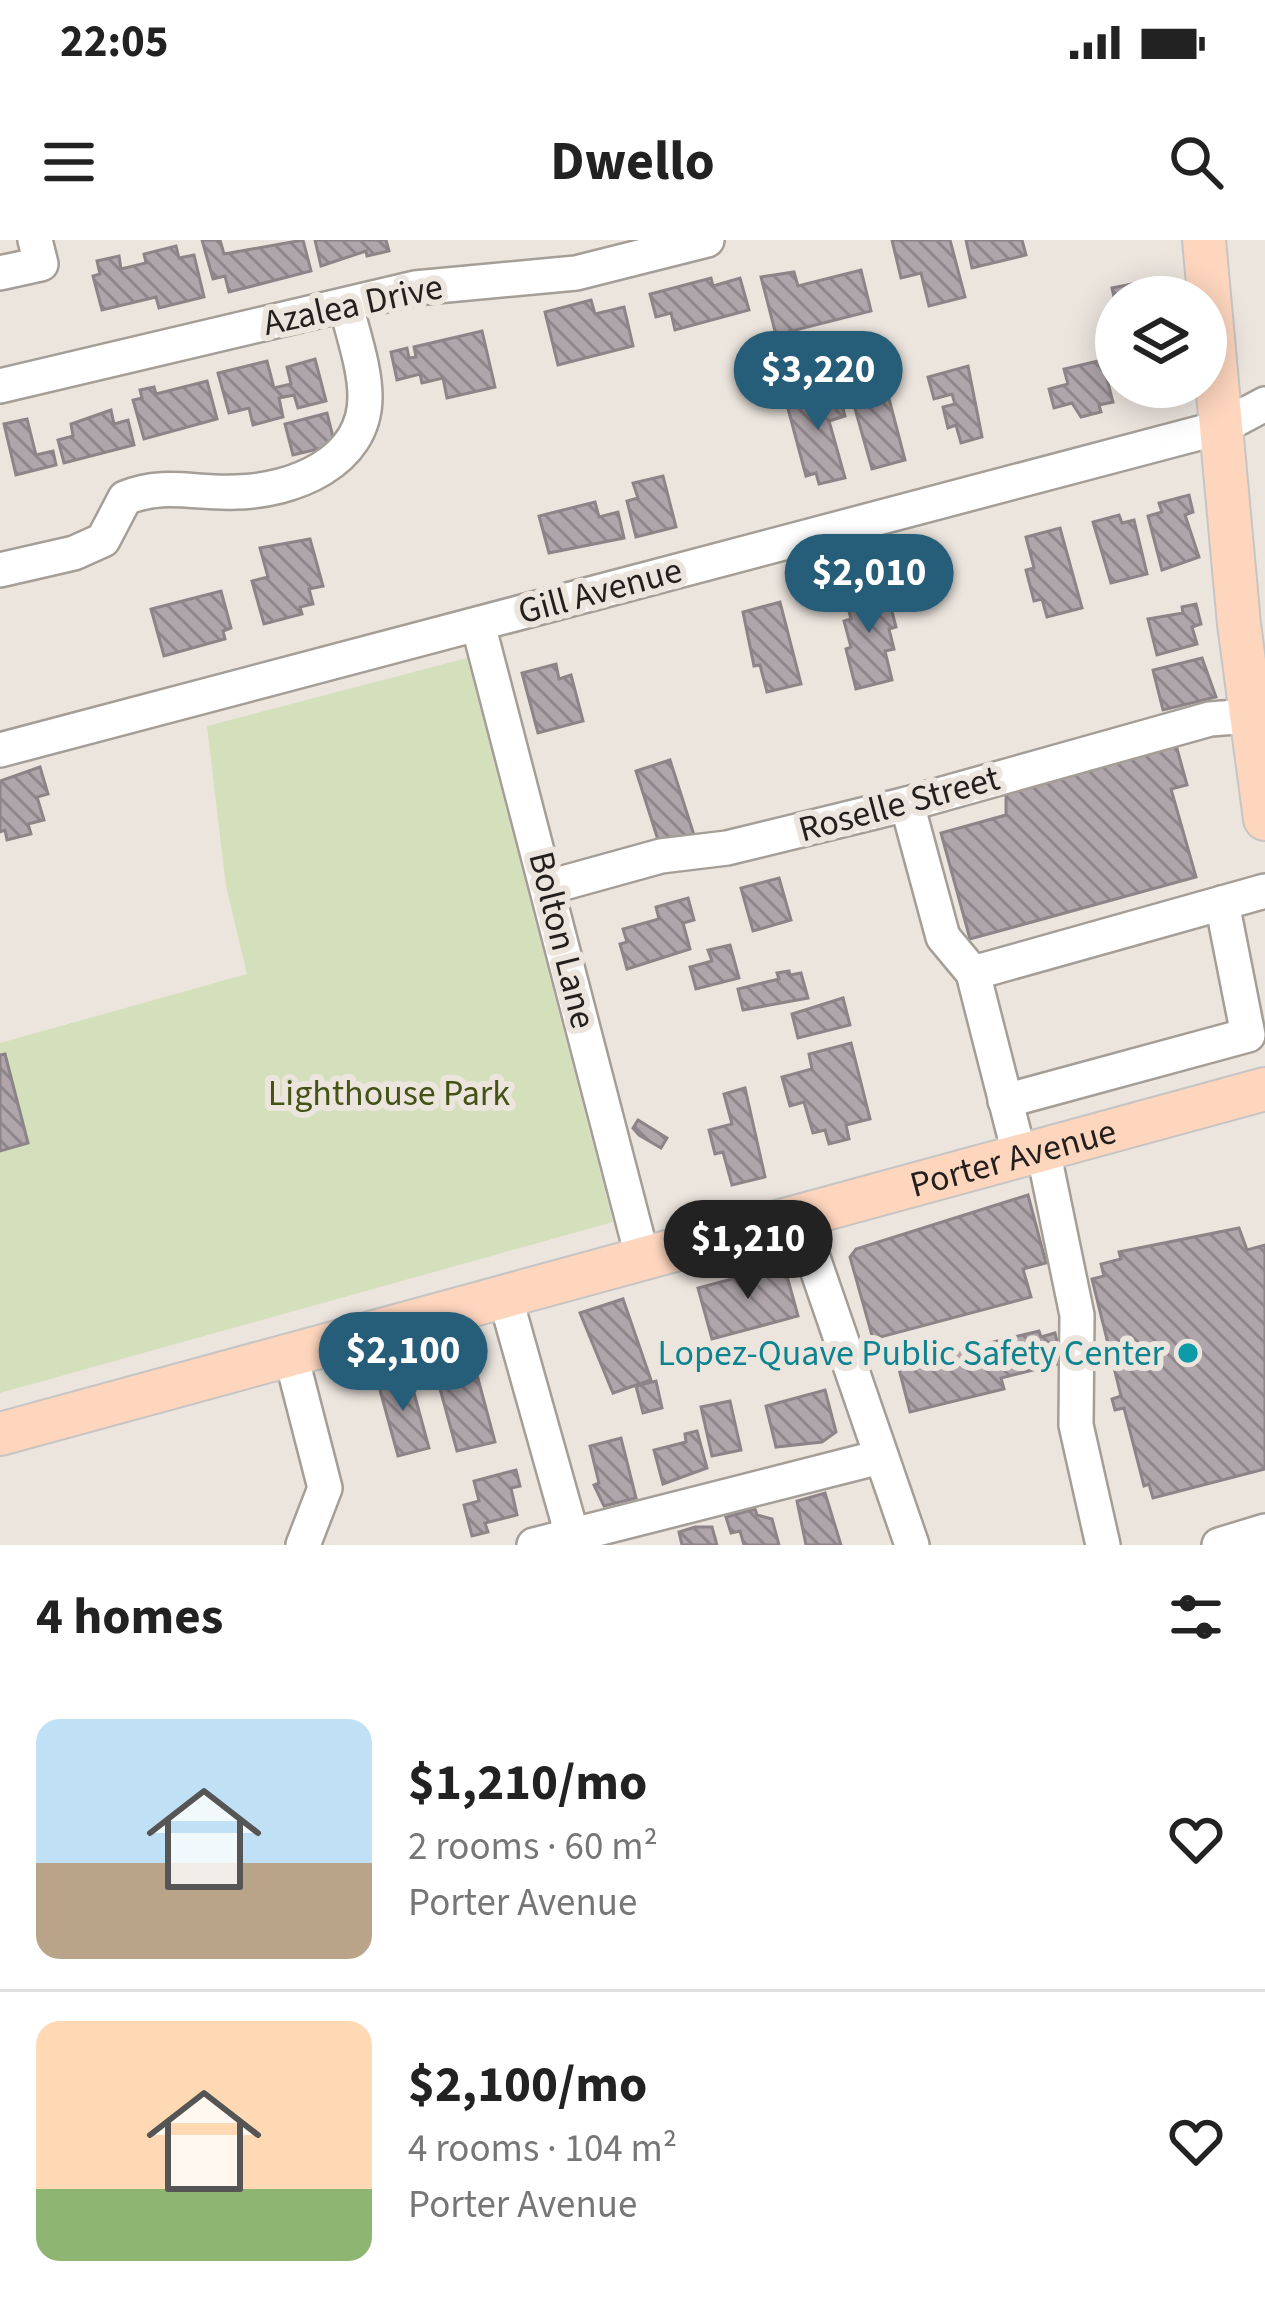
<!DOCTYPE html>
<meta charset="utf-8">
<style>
:root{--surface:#fff;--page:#f2f2f2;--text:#222;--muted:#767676;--line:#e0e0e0;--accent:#265d78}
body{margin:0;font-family:"Source Sans 3",sans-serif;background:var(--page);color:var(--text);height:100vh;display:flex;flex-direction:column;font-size:45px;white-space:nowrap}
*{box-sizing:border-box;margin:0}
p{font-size:39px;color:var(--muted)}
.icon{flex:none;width:66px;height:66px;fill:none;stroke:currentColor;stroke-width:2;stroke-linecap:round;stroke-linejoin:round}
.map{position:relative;height:1305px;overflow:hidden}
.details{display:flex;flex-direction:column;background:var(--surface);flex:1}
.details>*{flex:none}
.controls{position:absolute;left:1095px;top:36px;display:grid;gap:24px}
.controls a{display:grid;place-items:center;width:132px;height:132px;border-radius:50%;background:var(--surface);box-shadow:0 6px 30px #0003;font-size:60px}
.price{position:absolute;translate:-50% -102px;padding:0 27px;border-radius:42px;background:var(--accent);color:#fff;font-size:39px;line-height:78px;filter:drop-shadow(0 3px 6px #0008)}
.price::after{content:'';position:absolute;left:50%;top:72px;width:36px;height:27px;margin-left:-18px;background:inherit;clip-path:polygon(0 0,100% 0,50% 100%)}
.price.on{background:#222;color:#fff}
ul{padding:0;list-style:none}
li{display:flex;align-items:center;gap:36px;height:300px;padding:0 36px}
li+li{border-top:3px solid var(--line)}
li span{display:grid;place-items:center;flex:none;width:336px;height:240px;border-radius:24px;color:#555}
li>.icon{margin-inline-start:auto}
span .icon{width:144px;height:144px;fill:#fffc;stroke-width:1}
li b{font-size:51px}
h2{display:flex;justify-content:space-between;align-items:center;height:144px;padding:0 36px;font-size:51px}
.status{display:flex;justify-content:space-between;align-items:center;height:84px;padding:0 60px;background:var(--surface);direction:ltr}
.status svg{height:33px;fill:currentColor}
header{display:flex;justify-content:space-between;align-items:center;height:156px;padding:0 36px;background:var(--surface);font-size:54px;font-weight:700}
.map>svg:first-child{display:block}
.green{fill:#d4dfbb}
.building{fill:url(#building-back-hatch);stroke:#8d8488;stroke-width:3}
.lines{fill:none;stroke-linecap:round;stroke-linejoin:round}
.minor-casing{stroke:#a49e97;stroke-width:38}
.major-casing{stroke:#c6c5c4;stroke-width:46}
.minor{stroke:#fff;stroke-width:33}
.major{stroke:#fed6be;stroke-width:42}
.culture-dot{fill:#0f9aa8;stroke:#ece5de;stroke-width:4.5}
.labels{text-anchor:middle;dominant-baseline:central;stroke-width:12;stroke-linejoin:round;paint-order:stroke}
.street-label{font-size:36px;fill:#221f1d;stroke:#ece5de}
.park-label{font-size:36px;fill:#445215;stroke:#ece5de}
.culture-label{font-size:36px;fill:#0d838f;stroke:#ece5de;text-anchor:end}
</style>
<div class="status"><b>22:05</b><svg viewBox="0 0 49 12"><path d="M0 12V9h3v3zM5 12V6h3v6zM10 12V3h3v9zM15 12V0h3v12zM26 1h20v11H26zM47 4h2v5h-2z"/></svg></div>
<header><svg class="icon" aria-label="menu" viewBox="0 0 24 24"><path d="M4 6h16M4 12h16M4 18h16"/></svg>Dwello<svg class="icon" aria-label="search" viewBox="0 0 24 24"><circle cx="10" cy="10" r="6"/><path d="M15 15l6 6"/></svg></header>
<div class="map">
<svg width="1265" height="1305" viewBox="0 0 1265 1305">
<defs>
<pattern id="building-back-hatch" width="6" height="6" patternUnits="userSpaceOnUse" patternTransform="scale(3)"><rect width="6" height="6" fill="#afa5aa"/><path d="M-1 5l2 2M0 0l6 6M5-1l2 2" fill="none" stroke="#8e868a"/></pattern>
</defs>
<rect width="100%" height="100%" fill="#ece5de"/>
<polygon class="green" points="467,418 613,982 0,1153 0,803 247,734 226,646 207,486"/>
<g class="building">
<polygon points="202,0 220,0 224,14 303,0 311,31 229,52 225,36 213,39"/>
<polygon points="315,0 386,0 389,11 367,16 366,11 321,26"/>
<polygon points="892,0 950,0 965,57 929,66 921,33 901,38"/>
<polygon points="966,0 1022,0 1026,15 972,28"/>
<polygon points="176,6 179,18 194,15 204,57 159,68 156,57 102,70 93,36 100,34 97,21 119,16 121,29 146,23 144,14"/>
<polygon points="861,30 871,71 776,95 761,37 794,32 798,46"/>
<polygon points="711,38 713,46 740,38 749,70 675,90 671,73 656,77 650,54"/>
<polygon points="1163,38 1166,56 1116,57 1116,66 1112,48"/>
<polygon points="591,60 595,74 624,67 633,106 558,125 545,72"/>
<polygon points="482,91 495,147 447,158 443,138 422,143 420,134 397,140 391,112 407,108 409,118 416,117 414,107"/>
<polygon points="315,119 326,161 298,168 294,155 279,158 283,177 253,185 249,168 229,173 218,133 267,121 274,148 291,144 287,127"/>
<polygon points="1102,120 1113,162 1099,165 1101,172 1081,177 1072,163 1054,168 1049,149 1068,144 1064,129"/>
<polygon points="968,126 982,197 961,203 956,185 948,188 943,167 955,164 952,154 934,159 928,137"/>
<polygon points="207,141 217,179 144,199 133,160 142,158 140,150 154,147 156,154"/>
<polygon points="1127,147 1166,147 1168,155 1130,157"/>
<polygon points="837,148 845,176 829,181 845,238 819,244 816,233 806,236 786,161"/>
<polygon points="888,155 905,220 872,229 854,165"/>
<polygon points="111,170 114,184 128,180 134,205 64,223 58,200 73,196 71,184"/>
<polygon points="327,173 335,205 293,215 285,184"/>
<polygon points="27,179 36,215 53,211 56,225 16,235 4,184"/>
<polygon points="663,236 676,287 636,297 627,261 638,258 633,243"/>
<polygon points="1189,255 1193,272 1185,275 1199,317 1162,330 1148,276 1162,272 1159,263"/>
<polygon points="595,262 599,277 618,272 624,298 549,313 539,276"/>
<polygon points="1119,275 1122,283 1134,280 1147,334 1111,343 1093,282"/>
<polygon points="1060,288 1082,368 1047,377 1042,359 1034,361 1026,330 1034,328 1026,297"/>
<polygon points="310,299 323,346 309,349 313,364 300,367 302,374 264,384 252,341 268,337 260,308"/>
<polygon points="877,344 881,362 889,360 896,387 889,389 894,409 885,411 892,440 856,449 846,409 851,407 844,381 851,379 844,352"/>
<polygon points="221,351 231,388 223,391 225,399 164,416 151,369"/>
<polygon points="780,362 801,444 767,452 760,425 754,426 743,372"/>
<polygon points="1196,364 1201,384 1192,387 1197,404 1157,415 1148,379 1183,373 1182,367"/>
<polygon points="1202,418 1216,457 1163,470 1153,430"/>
<polygon points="556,424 559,439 571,435 583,481 538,493 522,433"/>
<polygon points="1173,494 1187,545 1171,549 1196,637 970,699 941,593 1006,575 1006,548"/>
<polygon points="670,520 694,595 660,606 636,531"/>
<polygon points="40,527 48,554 37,557 44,580 28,584 31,594 7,600 5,590 0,592 0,541"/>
<polygon points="779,638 791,680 753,691 741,648"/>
<polygon points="688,658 694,680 683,683 690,709 627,729 620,704 627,702 623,689 659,679 656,667"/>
<polygon points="730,705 739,738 696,749 690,727 712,721 708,710"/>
<polygon points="789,731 790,735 801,733 808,758 743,770 738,749 779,739 777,733"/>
<polygon points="843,758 850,785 798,798 792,774"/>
<polygon points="851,803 870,879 846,885 849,899 829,904 825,890 813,893 804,862 790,866 782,837 812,829 809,814"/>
<polygon points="5,814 28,903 0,911 0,815"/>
<polygon points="745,848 765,937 732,945 723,912 715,914 709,890 732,884 724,854"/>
<polygon points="638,880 667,898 661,908 639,895 633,888"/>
<polygon points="1028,955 1046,1023 1023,1029 1031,1057 873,1099 850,1017 856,1009"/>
<polygon points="1239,988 1247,1010 1265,1005 1265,1229 1153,1258 1149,1244 1144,1246 1124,1168 1115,1170 1112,1159 1121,1156 1092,1039 1104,1036 1101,1024 1121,1019 1119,1012"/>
<polygon points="784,1025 798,1076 712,1099 698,1048"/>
<polygon points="623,1059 651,1140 613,1153 580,1073"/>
<polygon points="1039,1091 1041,1097 1055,1093 1062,1123 1001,1138 1004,1149 910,1172 898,1125"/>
<polygon points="408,1131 429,1208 398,1216 377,1139"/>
<polygon points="477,1135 495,1202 457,1211 439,1145"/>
<polygon points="656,1141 662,1168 643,1173 636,1146"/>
<polygon points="825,1150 836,1192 822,1202 776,1207 766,1166"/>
<polygon points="730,1161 741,1210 712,1216 701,1167"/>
<polygon points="697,1191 707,1228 663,1244 654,1210 686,1202 685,1194"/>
<polygon points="621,1198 636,1258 604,1266 594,1245 599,1243 590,1206"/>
<polygon points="516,1230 520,1246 511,1248 517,1275 485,1283 488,1292 472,1296 464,1265 479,1261 474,1241"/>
<polygon points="825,1253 841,1305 806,1305 797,1261"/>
<polygon points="755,1269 757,1275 772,1279 779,1305 744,1305 740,1291 731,1293 726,1277"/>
<polygon points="695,1287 712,1287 717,1305 682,1305 679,1292"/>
</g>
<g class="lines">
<g class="minor-casing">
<g id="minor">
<polyline points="0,33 41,24 35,0"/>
<polyline points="0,146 415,48 576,33 707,0"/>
<path d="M0 330 74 313 103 300 125 258C165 242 195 254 236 252 292 251 365 223 365 157 365 127 353 95 346 65"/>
<polyline points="478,384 642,1016"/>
<polyline points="0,510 1222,187 1265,164"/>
<polyline points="907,564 943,697 973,733 1020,917"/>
<polyline points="549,647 661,616 727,608 907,564 1210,479 1249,476"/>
<polyline points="973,733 1265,651"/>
<polyline points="1005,861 1248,795 1222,663"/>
<polyline points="1043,910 1077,1075 1076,1185 1103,1305"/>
<polyline points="799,977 912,1305"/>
<polyline points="504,1053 572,1295"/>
<polyline points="290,1112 325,1248 303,1305"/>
<polyline points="534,1305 880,1217"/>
<polyline points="1219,1305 1265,1291"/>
</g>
</g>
<g class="major-casing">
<g id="major">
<polyline points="1204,0 1239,384 1265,579"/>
<path id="s1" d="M0 1194 1265 849"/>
</g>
</g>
<use href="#minor" class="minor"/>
<use href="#major" class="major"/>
</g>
<circle class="culture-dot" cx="1188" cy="1113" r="12"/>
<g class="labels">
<g class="street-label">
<text transform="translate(353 65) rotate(-12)">Azalea Drive</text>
<text transform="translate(600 351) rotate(-15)">Gill Avenue</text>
<text transform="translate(899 564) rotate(-15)">Roselle Street</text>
<text transform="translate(562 700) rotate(76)">Bolton Lane</text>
<text stroke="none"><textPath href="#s1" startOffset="1050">Porter Avenue</textPath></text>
</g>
<g class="park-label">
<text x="389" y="853">Lighthouse Park</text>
</g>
<g class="culture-label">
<text x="1164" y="1113">Lopez-Quave Public Safety Center</text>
</g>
</g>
</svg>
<div class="controls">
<a><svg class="icon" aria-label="layers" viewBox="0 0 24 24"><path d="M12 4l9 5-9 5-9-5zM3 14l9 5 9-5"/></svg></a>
</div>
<b class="price" style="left:818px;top:193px">$3,220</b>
<b class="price" style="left:869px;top:396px">$2,010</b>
<b class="price on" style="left:748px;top:1062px">$1,210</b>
<b class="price" style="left:403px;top:1174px">$2,100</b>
</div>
<section class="details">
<h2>4 homes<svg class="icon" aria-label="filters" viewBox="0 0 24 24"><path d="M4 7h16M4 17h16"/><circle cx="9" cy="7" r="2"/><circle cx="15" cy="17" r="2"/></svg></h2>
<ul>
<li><span style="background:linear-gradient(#bfe0f5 60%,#b9a48a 0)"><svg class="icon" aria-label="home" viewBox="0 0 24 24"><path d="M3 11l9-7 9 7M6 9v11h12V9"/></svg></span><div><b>$1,210/mo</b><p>2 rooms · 60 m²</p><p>Porter Avenue</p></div><svg class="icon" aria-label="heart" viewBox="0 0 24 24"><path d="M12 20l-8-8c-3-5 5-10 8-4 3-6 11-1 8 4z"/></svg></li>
<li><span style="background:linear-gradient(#ffd9b3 70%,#8fb573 0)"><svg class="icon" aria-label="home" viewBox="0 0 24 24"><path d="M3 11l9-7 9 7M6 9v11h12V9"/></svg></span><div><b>$2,100/mo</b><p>4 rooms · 104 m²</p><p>Porter Avenue</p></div><svg class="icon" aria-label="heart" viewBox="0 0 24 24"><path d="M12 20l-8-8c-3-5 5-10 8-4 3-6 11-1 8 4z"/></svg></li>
</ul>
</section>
